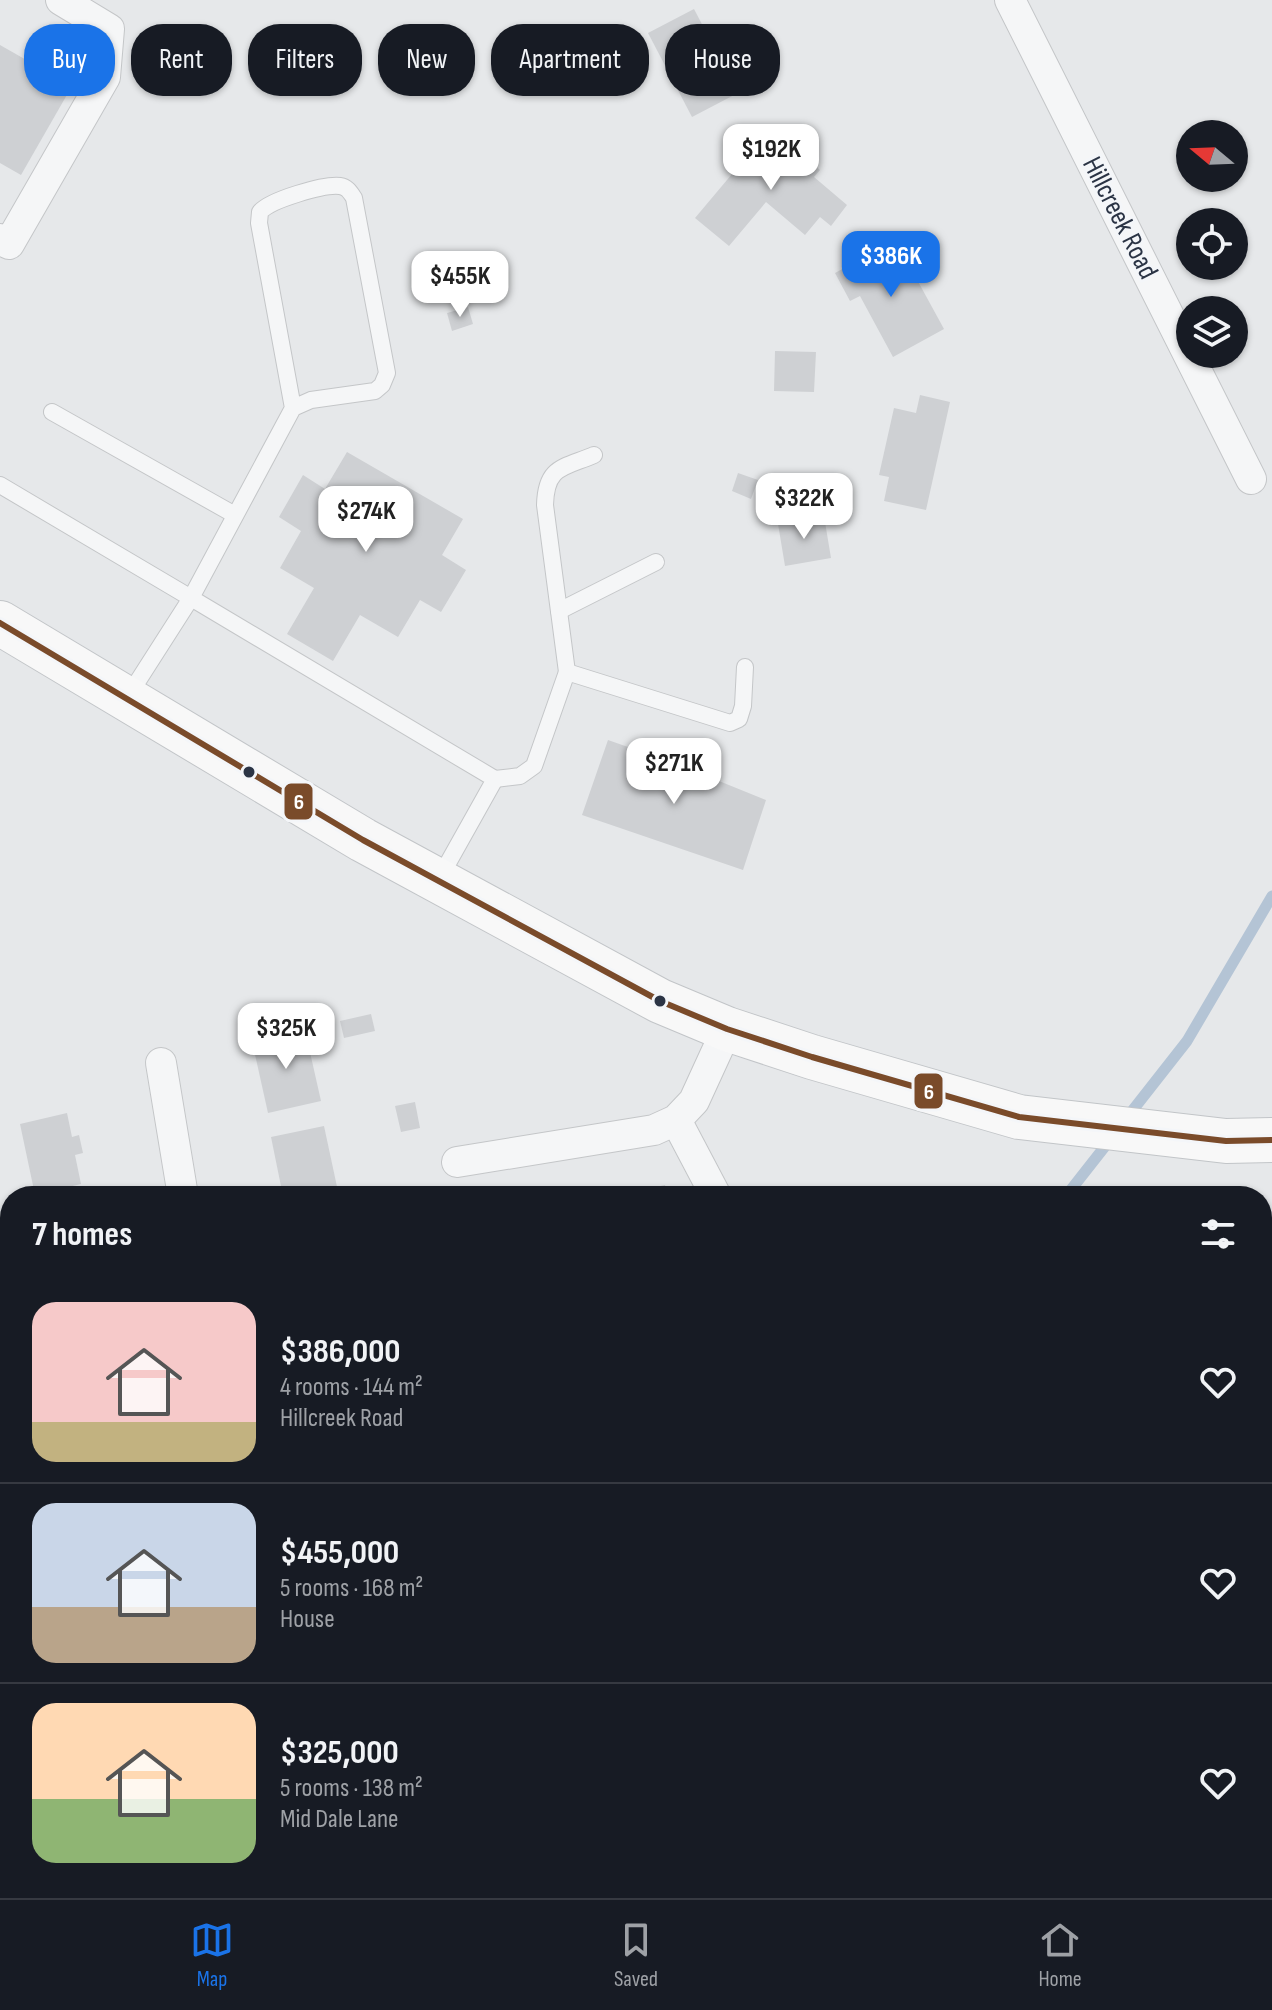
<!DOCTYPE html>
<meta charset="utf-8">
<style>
:root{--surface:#171b24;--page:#20242c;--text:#f1f3f6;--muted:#9ea1a6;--line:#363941;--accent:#1a73e8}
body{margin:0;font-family:"Sofia Sans Condensed",sans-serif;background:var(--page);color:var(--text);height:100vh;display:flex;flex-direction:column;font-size:30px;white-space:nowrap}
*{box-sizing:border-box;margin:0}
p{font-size:26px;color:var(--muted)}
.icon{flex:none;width:44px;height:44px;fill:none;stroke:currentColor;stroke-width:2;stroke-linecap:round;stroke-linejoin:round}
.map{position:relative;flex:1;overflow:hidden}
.sheet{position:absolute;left:0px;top:1186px;width:1272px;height:712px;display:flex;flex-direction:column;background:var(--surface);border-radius:32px 32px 0 0;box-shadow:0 2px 6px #0004}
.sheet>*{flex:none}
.top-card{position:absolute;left:24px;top:24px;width:800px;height:72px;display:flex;gap:16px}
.needle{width:52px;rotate:289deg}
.buttons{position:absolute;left:1176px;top:120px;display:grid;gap:16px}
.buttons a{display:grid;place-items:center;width:72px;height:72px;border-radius:50%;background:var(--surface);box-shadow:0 2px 6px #0004;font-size:40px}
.price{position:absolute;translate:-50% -68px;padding:0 18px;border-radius:16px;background:#fff;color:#222;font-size:26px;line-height:52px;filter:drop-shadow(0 2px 4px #0008)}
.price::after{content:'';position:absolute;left:50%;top:48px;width:24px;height:18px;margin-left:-12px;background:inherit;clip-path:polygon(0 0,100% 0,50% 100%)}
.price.active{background:var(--accent);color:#fff}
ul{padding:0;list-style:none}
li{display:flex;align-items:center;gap:24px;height:200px;padding:0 32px}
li+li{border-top:2px solid var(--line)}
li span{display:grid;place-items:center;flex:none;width:224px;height:160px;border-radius:24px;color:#555}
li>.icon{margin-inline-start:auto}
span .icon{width:96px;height:96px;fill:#fffc;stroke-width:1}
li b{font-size:34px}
h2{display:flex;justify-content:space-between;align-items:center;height:96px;padding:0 32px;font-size:34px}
.tag{padding:0 28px;border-radius:32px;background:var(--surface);box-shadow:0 2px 6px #0004;font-size:28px;line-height:72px}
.tag.active{background:var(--accent);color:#fff}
.dock{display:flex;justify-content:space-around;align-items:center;height:112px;border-top:2px solid var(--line);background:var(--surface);font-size:22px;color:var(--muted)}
.dock a{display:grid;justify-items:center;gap:4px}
.dock .active{color:var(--accent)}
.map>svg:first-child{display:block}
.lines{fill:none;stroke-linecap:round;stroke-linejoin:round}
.stream{stroke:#b4c4d5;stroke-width:11}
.building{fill:#ced0d3}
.service-casing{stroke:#c4c6c8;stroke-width:18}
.minor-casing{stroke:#c4c6c8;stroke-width:32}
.primary-casing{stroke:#c2c5c8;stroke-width:46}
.service{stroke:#f5f6f7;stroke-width:16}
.minor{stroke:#f5f6f7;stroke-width:30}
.primary{stroke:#f8f8f8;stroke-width:44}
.bus-1-casing{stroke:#f4f6f9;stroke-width:12}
.bus-1{stroke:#7a4b2a;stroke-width:6}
.bus-dot{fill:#2b3445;stroke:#f4f6f9;stroke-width:3}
.labels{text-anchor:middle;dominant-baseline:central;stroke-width:6;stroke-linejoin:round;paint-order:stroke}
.street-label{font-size:28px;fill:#2b3445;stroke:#f4f6f9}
.line-badge{stroke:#f4f6f9;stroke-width:3}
.badge-label{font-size:22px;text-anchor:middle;font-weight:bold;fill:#fff}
</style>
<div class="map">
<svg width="1272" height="1898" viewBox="0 0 1272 1898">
<rect width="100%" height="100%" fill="#e6e8ea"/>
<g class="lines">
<g class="stream">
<polyline points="1125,1120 1187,1041 1272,896"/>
<polyline points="1066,1196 1110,1140"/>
<polyline points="22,1898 39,1888"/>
</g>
</g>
<g class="building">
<polygon points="694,9 738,93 692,117 648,33"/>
<polygon points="571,30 591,68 558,84 539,46"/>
<polygon points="0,45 72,86 21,175 0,163"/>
<polygon points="789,135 807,150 803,155 820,170 814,177 847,205 831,226 820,217 805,235 766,202 729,246 695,218 764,136 778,147"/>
<polygon points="892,242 905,267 909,265 944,329 893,357 860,296 850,301 835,273"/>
<polygon points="468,307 473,324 452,331 447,313"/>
<polygon points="775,351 816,352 814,392 774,391"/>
<polygon points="920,395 950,402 926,510 884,501 889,477 879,475 894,408 916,413"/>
<polygon points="347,452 463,519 442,555 466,570 441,612 420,600 398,637 360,615 333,661 287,634 314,588 280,568 301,531 279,517 303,475 325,489"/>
<polygon points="738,473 758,480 751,499 732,491"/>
<polygon points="824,516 831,558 785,566 778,524"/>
<polygon points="608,740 645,753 643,757 666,765 668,761 720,778 719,781 766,800 743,870 582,815"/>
<polygon points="371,1014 375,1031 344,1038 340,1021"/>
<polygon points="305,1030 321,1101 268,1113 252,1041"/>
<polygon points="415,1102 420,1128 401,1132 395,1106"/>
<polygon points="67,1113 72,1137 79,1135 83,1153 75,1155 81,1184 35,1195 20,1124"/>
<polygon points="324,1126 339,1196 283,1196 271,1137"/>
<polygon points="665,1185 668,1196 619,1196 619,1195"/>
<polygon points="0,1583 10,1597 10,1674 3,1679 0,1675"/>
<polygon points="1272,1589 1272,1831 1262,1814 1262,1591"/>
<polygon points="249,1888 320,1888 324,1893 317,1898 234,1898"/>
<polygon points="944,1888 993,1888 998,1898 950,1898"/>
<polygon points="1156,1888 1260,1888 1243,1898 1161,1898"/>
</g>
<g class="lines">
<g class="service-casing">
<g id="service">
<path d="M293 408 259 223 260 212C270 200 324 184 340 186 347 187 350 192 354 198L387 373 382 385 375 391 311 400 293 408 191 598 495 779 439 879"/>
<polyline points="52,412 235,515"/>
<polyline points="0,485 191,598 127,698"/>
<polyline points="559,611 656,562"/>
<path d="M567 672 545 505C546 466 563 468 594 455"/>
<polyline points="495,779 520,776 534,766 567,672 730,723 739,719 743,706 745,667"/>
<polyline points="1262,1322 1272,1320"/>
<polyline points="1262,1527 1266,1544 1272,1543"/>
<polyline points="1092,1888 1098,1898"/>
</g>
</g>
<g class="minor-casing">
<g id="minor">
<polyline points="1010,0 1251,479"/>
<polyline points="0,239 9,244 105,77 109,29 61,0"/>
<polyline points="161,1063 183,1196"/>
<polyline points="676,1120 716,1196"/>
<polyline points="457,1162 654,1130 676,1120 694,1101 727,1029"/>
<polyline points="0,1474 10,1468"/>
</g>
</g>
<g class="primary-casing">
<polyline id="primary" points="0,623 363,840 660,1001 727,1029 812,1057 1019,1117 1226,1141 1272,1140"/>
</g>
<use href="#service" class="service"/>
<use href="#minor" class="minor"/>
<use href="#primary" class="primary"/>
<g class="bus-1-casing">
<polyline id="bus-1" points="0,623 363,840 660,1001 727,1029 812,1057 1019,1117 1226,1141 1272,1140"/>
</g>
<use href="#bus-1" class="bus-1"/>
</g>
<g class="bus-dot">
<circle cx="249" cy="772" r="7"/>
<circle cx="660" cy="1001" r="7"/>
</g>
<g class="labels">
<g class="street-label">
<text transform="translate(1120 218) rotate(63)">Hillcreek Road</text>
</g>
</g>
<g class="line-badge">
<rect x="283" y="782" width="31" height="39" rx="8" fill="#7a4b2a"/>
<rect x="913" y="1072" width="31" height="38" rx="8" fill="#7a4b2a"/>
</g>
<g class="badge-label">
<text x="299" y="809">6</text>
<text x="929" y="1099">6</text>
</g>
</svg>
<div class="buttons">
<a><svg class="needle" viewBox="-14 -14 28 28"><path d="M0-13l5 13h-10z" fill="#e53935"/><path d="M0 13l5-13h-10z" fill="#9ea1a6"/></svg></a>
<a><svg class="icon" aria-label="locate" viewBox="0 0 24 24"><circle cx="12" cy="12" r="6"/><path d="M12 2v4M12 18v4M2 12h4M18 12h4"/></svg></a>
<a><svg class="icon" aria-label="layers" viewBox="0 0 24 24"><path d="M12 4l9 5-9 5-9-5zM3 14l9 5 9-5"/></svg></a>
</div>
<b class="price" style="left:771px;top:192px">$192K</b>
<b class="price active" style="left:891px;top:299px">$386K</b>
<b class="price" style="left:460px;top:319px">$455K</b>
<b class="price" style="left:804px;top:541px">$322K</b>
<b class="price" style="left:366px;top:554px">$274K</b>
<b class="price" style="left:674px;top:806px">$271K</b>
<b class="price" style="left:286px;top:1071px">$325K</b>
<div class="top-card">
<a class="tag active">Buy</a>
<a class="tag">Rent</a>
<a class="tag">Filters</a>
<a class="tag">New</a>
<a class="tag">Apartment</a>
<a class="tag">House</a>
</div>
<section class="sheet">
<h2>7 homes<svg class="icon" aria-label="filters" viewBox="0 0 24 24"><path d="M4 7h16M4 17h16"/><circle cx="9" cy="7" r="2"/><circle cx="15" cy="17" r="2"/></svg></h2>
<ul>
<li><span style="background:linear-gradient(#f6c9c9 75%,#c2b280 0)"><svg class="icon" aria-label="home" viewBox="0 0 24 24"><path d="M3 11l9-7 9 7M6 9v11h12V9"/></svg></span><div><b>$386,000</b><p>4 rooms · 144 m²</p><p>Hillcreek Road</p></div><svg class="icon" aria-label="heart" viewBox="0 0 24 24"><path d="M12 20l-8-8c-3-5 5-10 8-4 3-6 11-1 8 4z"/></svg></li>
<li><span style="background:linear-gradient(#c9d6e8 65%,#b9a48a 0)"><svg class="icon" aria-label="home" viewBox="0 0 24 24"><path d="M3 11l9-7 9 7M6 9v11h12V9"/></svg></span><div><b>$455,000</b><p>5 rooms · 168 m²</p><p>House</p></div><svg class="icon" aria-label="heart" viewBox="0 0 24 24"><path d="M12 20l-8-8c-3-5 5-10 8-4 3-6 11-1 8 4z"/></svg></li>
<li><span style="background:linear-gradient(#ffd9b3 60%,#8fb573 0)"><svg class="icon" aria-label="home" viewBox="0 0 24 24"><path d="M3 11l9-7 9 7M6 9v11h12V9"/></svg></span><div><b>$325,000</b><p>5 rooms · 138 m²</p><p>Mid Dale Lane</p></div><svg class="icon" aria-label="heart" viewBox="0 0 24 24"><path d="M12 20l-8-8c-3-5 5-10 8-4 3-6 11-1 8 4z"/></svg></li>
</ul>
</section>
</div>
<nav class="dock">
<a class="active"><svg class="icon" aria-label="map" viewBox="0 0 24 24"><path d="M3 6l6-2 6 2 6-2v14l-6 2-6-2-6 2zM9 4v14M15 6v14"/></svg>Map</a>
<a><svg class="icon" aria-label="saved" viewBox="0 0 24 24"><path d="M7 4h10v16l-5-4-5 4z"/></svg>Saved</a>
<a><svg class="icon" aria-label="home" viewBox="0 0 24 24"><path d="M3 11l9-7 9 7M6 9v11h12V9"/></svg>Home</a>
</nav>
